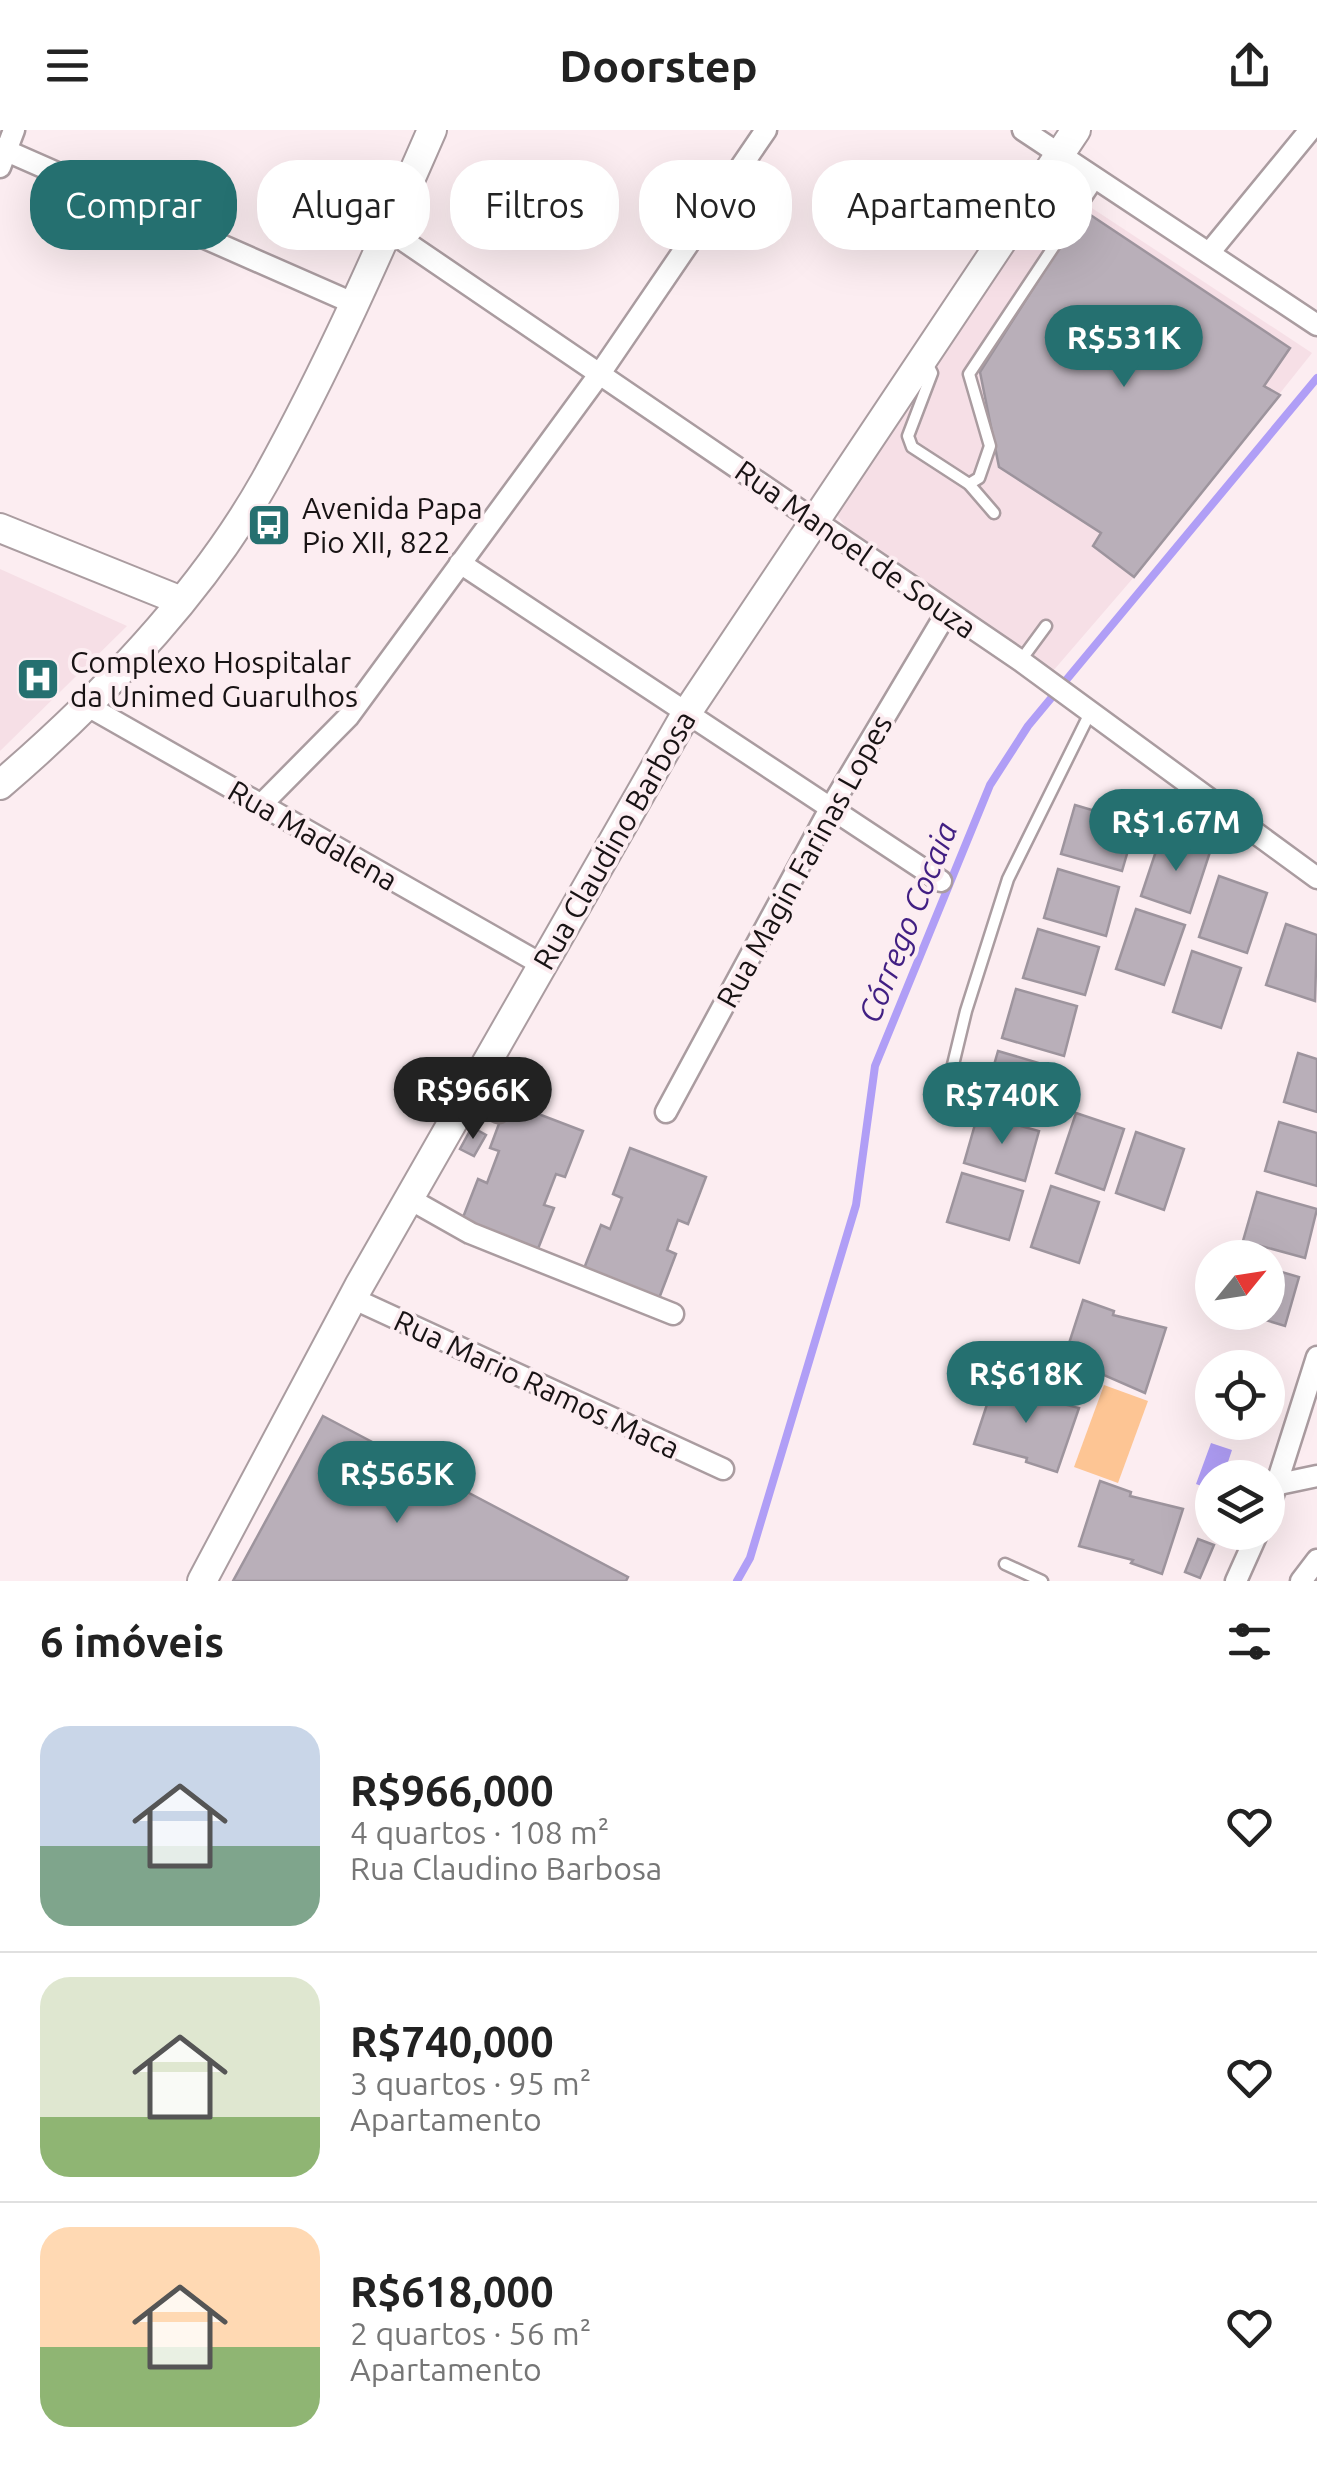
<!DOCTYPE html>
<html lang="pt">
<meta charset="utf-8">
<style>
:root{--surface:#fff;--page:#f2f2f2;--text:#222;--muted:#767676;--line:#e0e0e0;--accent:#257070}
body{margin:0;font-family:Ubuntu,sans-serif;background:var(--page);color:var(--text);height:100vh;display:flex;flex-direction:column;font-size:38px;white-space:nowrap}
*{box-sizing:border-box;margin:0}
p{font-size:32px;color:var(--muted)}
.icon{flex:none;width:55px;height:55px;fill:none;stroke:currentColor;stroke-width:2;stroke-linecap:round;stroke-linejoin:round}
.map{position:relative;height:1451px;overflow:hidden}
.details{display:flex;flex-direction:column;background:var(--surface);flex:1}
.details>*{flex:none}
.guide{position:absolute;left:30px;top:30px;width:1258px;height:90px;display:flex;gap:20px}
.needle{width:65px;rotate:60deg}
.fabs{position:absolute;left:1195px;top:1110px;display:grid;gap:20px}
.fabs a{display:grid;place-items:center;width:90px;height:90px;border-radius:50%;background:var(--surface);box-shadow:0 10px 40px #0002;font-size:50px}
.price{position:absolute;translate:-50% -85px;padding:0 22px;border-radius:35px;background:var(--accent);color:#fff;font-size:32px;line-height:65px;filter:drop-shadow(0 2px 5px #0008)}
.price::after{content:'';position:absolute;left:50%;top:60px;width:30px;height:22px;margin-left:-15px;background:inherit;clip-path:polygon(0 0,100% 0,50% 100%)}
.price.active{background:#222;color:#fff}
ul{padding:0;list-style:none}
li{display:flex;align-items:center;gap:30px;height:250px;padding:0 40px}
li+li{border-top:2px solid var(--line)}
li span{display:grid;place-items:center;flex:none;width:280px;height:200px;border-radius:30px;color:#555}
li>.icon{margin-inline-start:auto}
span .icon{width:120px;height:120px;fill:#fffc;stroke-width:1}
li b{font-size:42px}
h2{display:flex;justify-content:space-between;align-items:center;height:120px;padding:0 40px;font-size:42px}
.chip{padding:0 35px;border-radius:40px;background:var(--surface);box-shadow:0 10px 40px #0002;font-size:35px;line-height:90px}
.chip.active{background:var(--accent);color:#fff}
header{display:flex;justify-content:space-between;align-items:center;height:130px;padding:0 40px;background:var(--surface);font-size:45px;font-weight:700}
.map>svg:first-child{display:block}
.built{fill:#f6dfe6}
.green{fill:#fdc594}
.water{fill:#b09ef6}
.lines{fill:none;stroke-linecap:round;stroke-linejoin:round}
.stream{stroke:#b09ef6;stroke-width:8}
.building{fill:#b9afb9;stroke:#9d949d;stroke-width:2.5}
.service-casing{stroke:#aa9ca0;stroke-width:15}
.minor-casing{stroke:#aa9ca0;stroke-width:25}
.tertiary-casing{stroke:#aa9ca0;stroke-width:32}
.service{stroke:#fff;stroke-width:10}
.minor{stroke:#fff;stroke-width:20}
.tertiary{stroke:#fff;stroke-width:28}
.labels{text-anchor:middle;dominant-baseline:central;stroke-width:8;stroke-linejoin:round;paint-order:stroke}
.poi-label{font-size:30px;fill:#181314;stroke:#fcedf1;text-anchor:start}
.street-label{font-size:30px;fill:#181314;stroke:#fcedf1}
.water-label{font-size:32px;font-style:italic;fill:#411f83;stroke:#fcedf1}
</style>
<header><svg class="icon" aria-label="menu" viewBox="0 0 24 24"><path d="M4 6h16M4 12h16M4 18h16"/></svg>Doorstep<svg class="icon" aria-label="share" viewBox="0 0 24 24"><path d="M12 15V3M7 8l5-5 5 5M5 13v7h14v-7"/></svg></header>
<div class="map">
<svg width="1317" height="1451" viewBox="0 0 1317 1451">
<rect width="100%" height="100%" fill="#fcedf1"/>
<g class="built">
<polygon points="1063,59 1312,223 1134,447 1053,541 848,400 837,385 1050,62"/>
<polygon points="0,439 127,496 0,621"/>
</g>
<polygon class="green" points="1104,1255 1148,1271 1118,1353 1074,1337"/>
<polygon class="water" points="1211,1313 1232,1320 1223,1347 1212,1348 1212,1360 1196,1354"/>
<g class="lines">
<polyline class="stream" points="737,1451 750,1428 856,1075 875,936 990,655 1028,596 1317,248"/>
</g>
<g class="building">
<polygon points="1083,80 1290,218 1264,256 1280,265 1134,447 1093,416 1101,403 999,337 980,242"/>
<polygon points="1075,675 1136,693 1122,741 1061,724"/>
<polygon points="1161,706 1210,722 1190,783 1141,766"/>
<polygon points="1058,739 1119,757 1106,806 1044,788"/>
<polygon points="1219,746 1267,763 1247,823 1199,807"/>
<polygon points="1136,779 1185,795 1164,855 1116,839"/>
<polygon points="1286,794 1317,805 1315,871 1266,855"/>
<polygon points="1038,799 1099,817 1085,865 1023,848"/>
<polygon points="1192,821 1241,838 1221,898 1173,882"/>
<polygon points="1016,859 1077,876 1064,926 1002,908"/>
<polygon points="998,921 1059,939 1045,988 984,970"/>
<polygon points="1298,923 1317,929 1317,982 1284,972"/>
<polygon points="507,972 583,1001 565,1047 556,1044 544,1075 554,1078 536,1124 460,1095 478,1049 487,1053 499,1021 490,1018"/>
<polygon points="1076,983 1124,999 1104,1060 1056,1043"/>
<polygon points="978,984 1039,1001 1025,1051 964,1033"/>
<polygon points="1279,992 1317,1003 1317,1056 1265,1041"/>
<polygon points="472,997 486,1005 474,1026 460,1019"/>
<polygon points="1136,1002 1184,1019 1164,1080 1116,1063"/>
<polygon points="630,1018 706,1047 688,1094 678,1090 667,1120 676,1124 658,1171 583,1141 601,1095 610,1099 622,1068 613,1064"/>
<polygon points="962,1043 1023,1061 1009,1110 947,1092"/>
<polygon points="1051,1056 1099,1072 1079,1133 1031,1117"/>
<polygon points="1257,1062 1317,1079 1305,1128 1243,1111"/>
<polygon points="1268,1138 1299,1147 1285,1196 1240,1182 1268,1182"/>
<polygon points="1083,1170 1114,1181 1113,1185 1166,1198 1145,1263 1095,1241 1093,1245 1062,1235"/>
<polygon points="995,1250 1026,1260 1025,1264 1079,1278 1057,1342 1026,1332 1027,1328 974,1314"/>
<polygon points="323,1286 628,1447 626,1451 233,1451"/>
<polygon points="1100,1351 1131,1362 1130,1366 1183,1379 1162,1444 1131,1433 1133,1430 1079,1416"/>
<polygon points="1198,1409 1214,1415 1200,1448 1185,1442"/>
</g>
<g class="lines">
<g class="service-casing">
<g id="service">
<polyline points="926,231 932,243 908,306 912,317 969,354 994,383"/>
<polyline points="969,354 979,348 990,316 969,244 1098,50"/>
<polyline points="1021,530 1046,496"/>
<polyline points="943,976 966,881 1008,749 1090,583"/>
<polyline points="1005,1434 1042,1451"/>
</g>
</g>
<g class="minor-casing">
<g id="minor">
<polyline points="1023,0 1317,195"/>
<polyline points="0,18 355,174"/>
<polyline points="0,37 14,0"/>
<polyline points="388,100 1021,531 1317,748"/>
<polyline points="1209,123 1310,0"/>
<polyline points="460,433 941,751"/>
<polyline points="86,575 541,834"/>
<polyline points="261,675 348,587 601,242 766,0"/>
<polyline points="466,967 499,982"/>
<polyline points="666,982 831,677 947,482"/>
<polyline points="408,1068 470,1103 673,1184"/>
<polyline points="352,1168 723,1339"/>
<polyline points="1279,1354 1317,1346"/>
<polyline points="1268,1381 1317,1227"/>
<polyline points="1236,1451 1258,1402"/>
<polyline points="1301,1451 1317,1430"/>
</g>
</g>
<g class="tertiary-casing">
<g id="tertiary">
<polyline points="0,398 179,470"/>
<path d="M0 655C99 570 200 466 265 351 328 238 380 119 432 0"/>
<polyline points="202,1451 359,1156 686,584 1076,0"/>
</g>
</g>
<use href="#service" class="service"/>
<use href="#minor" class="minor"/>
<use href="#tertiary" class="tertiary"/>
</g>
<defs>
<g id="bus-square" transform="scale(2.25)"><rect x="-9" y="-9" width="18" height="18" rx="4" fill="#257070" stroke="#fcedf1"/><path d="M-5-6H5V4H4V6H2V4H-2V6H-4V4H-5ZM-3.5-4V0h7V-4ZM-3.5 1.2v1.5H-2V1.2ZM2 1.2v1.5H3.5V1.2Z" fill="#fff"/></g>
<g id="hospital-square" transform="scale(2.25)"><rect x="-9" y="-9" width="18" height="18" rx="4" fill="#257070" stroke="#fcedf1"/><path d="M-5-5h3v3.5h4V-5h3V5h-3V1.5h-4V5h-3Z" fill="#fff"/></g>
</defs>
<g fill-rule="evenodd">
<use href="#bus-square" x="269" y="395"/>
<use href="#hospital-square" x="38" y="549"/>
</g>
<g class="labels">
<g class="poi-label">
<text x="302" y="378">Avenida Papa<tspan x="302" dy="34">Pio XII, 822</tspan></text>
<text x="70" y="532">Complexo Hospitalar<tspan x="70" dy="34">da Unimed Guarulhos</tspan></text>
</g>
<g class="street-label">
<text transform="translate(856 419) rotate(35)">Rua Manoel de Souza</text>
<text transform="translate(313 705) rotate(30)">Rua Madalena</text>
<text transform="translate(614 710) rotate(-60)">Rua Claudino Barbosa</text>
<text transform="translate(804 731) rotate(-61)">Rua Magin Farinas Lopes</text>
<text transform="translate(537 1254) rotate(25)">Rua Mario Ramos Maca</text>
</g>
<g class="water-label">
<text transform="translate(907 792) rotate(-68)">Córrego Cocaia</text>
</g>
</g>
</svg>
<div class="fabs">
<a><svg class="needle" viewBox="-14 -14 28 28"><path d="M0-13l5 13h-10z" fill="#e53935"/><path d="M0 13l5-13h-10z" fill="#767676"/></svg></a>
<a><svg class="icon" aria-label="locate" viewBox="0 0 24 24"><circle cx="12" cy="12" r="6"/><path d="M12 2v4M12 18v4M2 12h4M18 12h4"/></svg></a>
<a><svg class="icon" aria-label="layers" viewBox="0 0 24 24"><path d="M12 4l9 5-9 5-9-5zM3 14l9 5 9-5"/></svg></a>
</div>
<b class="price" style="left:1124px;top:260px">R$531K</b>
<b class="price" style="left:1176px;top:744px">R$1.67M</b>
<b class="price active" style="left:473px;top:1012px">R$966K</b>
<b class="price" style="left:1002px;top:1017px">R$740K</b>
<b class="price" style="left:1026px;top:1296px">R$618K</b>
<b class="price" style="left:397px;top:1396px">R$565K</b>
<div class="guide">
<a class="chip active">Comprar</a>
<a class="chip">Alugar</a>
<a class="chip">Filtros</a>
<a class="chip">Novo</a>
<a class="chip">Apartamento</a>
</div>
</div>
<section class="details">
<h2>6 imóveis<svg class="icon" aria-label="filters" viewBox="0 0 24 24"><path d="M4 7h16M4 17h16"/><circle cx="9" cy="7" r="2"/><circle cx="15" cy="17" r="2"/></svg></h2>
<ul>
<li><span style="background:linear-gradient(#c9d6e8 60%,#7fa58c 0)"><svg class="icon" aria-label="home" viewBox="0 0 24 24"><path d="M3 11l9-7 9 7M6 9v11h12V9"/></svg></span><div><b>R$966,000</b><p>4 quartos · 108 m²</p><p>Rua Claudino Barbosa</p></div><svg class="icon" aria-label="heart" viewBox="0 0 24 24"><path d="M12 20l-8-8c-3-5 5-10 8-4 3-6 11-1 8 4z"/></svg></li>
<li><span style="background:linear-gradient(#dfe7d0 70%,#8fb573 0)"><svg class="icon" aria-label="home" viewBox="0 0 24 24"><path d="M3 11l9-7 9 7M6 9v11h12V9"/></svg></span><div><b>R$740,000</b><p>3 quartos · 95 m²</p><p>Apartamento</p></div><svg class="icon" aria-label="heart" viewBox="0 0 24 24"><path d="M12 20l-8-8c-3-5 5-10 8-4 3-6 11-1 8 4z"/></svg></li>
<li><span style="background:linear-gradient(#ffd9b3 60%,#8fb573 0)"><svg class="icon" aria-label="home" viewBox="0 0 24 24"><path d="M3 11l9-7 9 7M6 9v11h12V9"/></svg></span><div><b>R$618,000</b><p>2 quartos · 56 m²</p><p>Apartamento</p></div><svg class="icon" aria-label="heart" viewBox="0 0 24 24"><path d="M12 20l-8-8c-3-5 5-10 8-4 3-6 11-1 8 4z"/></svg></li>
</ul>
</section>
